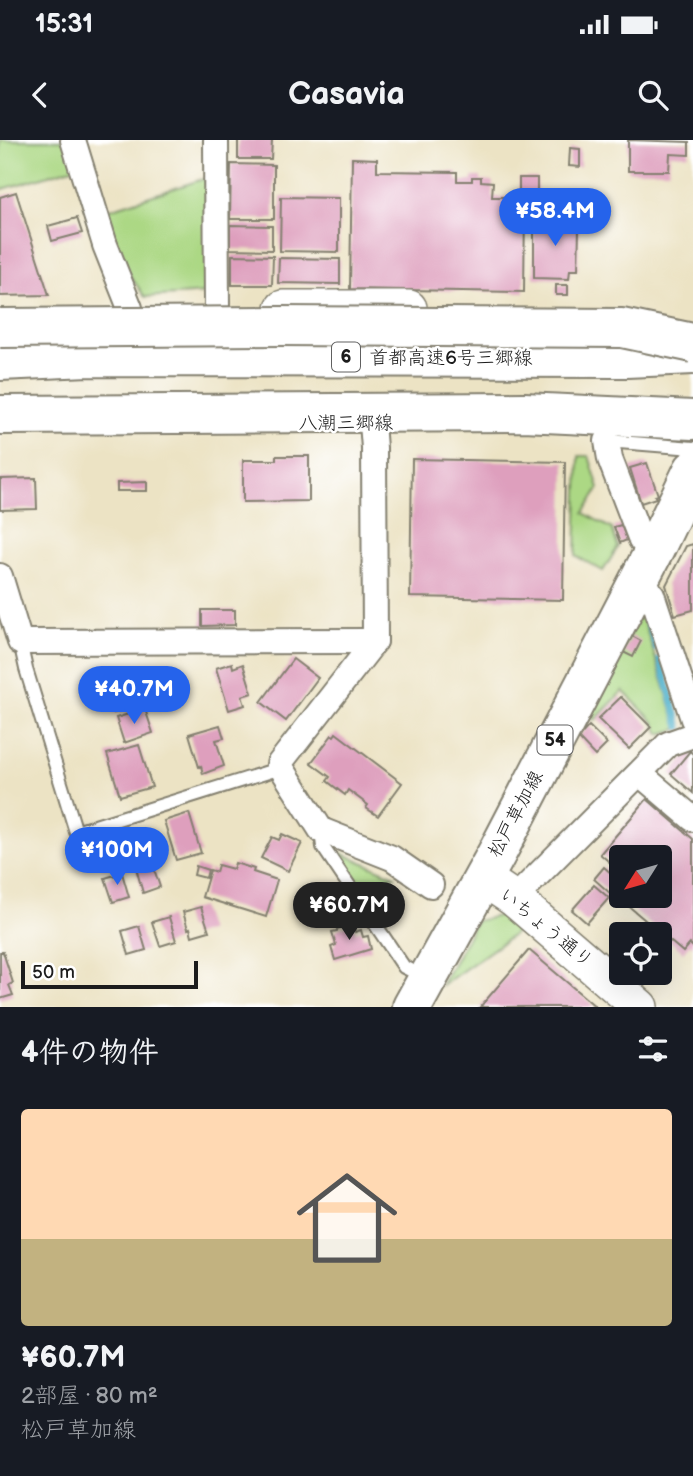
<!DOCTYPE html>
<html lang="ja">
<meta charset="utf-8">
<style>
:root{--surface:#171b24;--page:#20242c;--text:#f1f3f6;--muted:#9ea1a6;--line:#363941;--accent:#2563eb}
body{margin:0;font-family:"Balsamiq Sans","Klee One",sans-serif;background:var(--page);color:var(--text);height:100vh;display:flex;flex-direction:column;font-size:26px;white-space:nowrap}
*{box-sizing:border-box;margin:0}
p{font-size:23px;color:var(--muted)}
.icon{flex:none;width:38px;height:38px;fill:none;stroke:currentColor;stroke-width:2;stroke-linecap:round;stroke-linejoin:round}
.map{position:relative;height:867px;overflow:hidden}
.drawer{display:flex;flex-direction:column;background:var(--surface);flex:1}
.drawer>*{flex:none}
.needle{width:46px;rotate:233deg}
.controls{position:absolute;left:609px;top:705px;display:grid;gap:14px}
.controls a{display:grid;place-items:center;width:63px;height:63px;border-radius:7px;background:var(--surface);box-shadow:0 7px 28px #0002;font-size:35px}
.scale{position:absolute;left:21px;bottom:18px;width:177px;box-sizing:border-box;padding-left:7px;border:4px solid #1c1c1c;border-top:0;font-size:19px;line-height:24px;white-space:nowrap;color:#1c1c1c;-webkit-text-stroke:5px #fff;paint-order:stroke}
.price{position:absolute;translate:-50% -60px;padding:0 16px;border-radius:24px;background:var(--accent);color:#fff;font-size:23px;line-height:46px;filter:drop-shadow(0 2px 4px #0008)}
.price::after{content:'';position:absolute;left:50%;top:42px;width:21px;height:16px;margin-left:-10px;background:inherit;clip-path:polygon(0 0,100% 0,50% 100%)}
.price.on{background:#222;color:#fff}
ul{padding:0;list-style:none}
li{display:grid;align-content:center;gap:14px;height:371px;padding:0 21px}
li+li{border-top:2px solid var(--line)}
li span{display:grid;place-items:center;height:217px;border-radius:7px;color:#555}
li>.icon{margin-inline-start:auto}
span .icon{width:126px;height:126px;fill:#fffc;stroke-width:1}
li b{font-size:30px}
h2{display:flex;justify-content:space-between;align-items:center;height:84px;padding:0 21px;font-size:30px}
.status{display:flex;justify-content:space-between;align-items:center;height:49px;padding:0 35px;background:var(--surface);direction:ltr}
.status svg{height:19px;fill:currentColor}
header{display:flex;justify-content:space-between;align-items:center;height:91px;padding:0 21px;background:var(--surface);font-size:32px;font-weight:600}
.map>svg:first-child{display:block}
.green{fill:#acd884;stroke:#647a50;stroke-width:2}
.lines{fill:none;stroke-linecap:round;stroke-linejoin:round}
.stream{stroke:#49aec9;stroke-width:7}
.building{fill:#de9fbd}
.lane-casing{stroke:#848070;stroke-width:16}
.street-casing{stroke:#848070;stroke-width:28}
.secondary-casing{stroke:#848070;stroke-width:38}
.primary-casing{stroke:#848070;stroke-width:42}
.highway-casing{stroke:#848070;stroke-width:42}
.lane{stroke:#fff;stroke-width:12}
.street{stroke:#fff;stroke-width:24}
.secondary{stroke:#fff;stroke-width:35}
.primary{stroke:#fff;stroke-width:38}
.highway{stroke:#fff;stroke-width:38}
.highway-bridge-casing{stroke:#848070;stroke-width:42;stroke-linecap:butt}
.highway-bridge{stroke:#fff;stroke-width:38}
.labels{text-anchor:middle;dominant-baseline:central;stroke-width:5;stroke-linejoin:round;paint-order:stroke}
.shield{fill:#fff;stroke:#606060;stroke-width:2}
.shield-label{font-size:18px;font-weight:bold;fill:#1c1c1c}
.street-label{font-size:19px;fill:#1c1c1c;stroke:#fff}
</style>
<div class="status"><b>15:31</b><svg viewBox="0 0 49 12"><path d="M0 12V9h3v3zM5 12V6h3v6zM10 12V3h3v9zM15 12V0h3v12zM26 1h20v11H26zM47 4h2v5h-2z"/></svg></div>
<header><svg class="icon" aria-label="back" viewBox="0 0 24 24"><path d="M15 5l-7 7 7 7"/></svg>Casavia<svg class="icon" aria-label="search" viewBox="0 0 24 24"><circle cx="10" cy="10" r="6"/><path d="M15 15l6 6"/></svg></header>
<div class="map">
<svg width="693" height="867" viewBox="0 0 693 867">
<rect width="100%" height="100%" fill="#fff"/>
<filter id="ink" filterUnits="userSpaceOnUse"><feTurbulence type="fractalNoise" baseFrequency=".0143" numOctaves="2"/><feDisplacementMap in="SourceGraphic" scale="14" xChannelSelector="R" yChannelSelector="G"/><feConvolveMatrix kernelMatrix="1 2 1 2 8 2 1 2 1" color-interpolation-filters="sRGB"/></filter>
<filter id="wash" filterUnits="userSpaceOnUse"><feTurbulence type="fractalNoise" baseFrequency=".00686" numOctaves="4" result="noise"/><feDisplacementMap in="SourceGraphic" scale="28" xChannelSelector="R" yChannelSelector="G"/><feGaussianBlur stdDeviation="1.57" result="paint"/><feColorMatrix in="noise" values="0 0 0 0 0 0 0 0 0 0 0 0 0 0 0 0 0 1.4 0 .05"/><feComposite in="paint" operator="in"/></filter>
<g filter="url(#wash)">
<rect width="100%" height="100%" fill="#ece3c4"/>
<g class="green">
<polygon points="0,0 67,0 75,27 0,50"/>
<polygon points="206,38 208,153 145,157 120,121 104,71"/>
<polygon points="579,316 589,316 599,348 584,373 612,389 618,407 603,431 576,416"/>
<polygon points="641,473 678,589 660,594 654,582 623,551 595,580 586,575"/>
<polygon points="331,709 395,736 358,749"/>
<polygon points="502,775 515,783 516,790 513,795 441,846 476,781"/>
</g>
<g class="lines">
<g class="stream">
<polyline points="648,481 656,507"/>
<polyline points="660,519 680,587"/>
</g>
</g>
<g id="blocks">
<g class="building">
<polygon points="238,0 272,0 271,19 238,19"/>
<polygon points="628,0 689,2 689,15 670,14 669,31 628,31"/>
<polygon points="570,8 580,9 580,27 569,26"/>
<polygon points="352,18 377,19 377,31 457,32 457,41 472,41 472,37 481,37 481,41 493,42 492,57 515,57 515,66 525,66 524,152 350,149"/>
<polygon points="231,24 274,25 274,79 230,79"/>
<rect x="519" y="38" width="18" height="21"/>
<polygon points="16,52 49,155 0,156 0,57"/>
<polygon points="281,57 339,58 339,112 280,111"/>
<polygon points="534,77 570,78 570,88 579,88 578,130 570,130 569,139 534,138"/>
<polygon points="77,78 82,93 52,101 48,86"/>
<polygon points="230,85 272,86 272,110 230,109"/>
<polygon points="232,115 273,116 272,145 232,145"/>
<polygon points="279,118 340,119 340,144 278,143"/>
<rect x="556" y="145" width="12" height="10"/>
<polygon points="276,316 309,316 309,361 243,362 243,320 276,320"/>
<polygon points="412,319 565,322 563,460 410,457"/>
<polygon points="647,323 658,355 655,356 656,358 641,363 630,328"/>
<polygon points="36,338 37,369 0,370 0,339"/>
<polygon points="147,342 147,351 117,351 117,343"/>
<polygon points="621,385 627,400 620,403 614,387"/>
<polygon points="693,404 693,470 675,475 666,445 686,406"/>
<polygon points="202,470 235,470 235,485 202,486"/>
<polygon points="632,496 641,501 633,517 623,512"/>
<polygon points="293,519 318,538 286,581 261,562"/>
<polygon points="232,523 233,528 243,524 252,553 242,556 245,565 229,570 216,528"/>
<polygon points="125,536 134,567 114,573 105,542"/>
<polygon points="621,557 651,587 629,609 598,579"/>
<polygon points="145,569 153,593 124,603 116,578"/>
<polygon points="220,585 224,598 216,600 224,626 203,634 201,626 199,627 189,594"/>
<polygon points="589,586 607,604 595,616 578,598"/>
<polygon points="336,593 402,643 378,676 366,668 368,665 348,650 345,655 327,641 330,637 311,623 332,595 334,596"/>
<polygon points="139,605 152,647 120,656 107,614"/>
<polygon points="690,611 693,614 693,653 671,634"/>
<polygon points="647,659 693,699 693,807 690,804 683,812 619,758 621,756 660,756 660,718 621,718 621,732 600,714"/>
<polygon points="189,673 201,713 176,720 164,681"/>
<polygon points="142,689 149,713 133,719 125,695"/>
<polygon points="282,694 302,703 288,731 261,718 272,697 279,700"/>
<polygon points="111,699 119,723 102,728 95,704"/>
<polygon points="152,723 160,747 143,753 136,728"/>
<polygon points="235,723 254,729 253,732 277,740 266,777 202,757 210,730 216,732 218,725 233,729"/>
<polygon points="196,726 208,730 206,738 194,735"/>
<polygon points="604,727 621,742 611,754 594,739"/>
<polygon points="122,733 129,757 113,762 105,738"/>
<polygon points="594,745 609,758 587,783 572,770"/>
<polygon points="201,767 209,791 192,796 190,788 188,789 183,772"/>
<polygon points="169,777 176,801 160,806 152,782"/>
<polygon points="353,784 355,792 361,790 363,797 368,796 371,809 335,820 331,807 336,805 332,792 337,791 337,789"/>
<polygon points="139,786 146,810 129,815 122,791"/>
<polygon points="529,810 596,867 480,867"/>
<polygon points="0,812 3,812 13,843 9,845 13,855 0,859"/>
</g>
</g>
</g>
<g filter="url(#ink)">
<use href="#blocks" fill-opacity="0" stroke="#848070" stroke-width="2"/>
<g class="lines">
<g class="lane-casing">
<g id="lane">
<polyline points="607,301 693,308"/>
<polyline points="20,502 26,529 76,692 281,628"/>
<polyline points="321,690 323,707 404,827 424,837"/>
</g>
</g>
<g class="street-casing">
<g id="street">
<polyline points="73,0 105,105 130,168"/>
<polyline points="216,0 217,168"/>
<polyline points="372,283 374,308 375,501 279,624 321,690 392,718 431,745"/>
<polyline points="607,301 610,319 641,400 655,409"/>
<polyline points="0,436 20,502 375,501"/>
<polyline points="635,446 652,454 693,579"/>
<polyline points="640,634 693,679"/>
<polyline points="514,759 668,604 693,595"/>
</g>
</g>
<g class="secondary-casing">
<g id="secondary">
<polyline points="283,168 409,168"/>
<polyline points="483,738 514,759 640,867"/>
</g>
</g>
<g class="primary-casing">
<polyline id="primary" points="412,867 497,713 655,409 693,330"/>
</g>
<g class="highway-casing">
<g id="highway">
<polyline points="0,221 88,217 626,218 693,215"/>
<polyline points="0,275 524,272 693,280"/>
</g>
</g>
<use href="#lane" class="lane"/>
<use href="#street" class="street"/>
<use href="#secondary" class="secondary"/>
<use href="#primary" class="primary"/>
<use href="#highway" class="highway"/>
<g class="highway-bridge-casing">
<polyline id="highway-bridge" points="0,188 281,186 622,188 693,203"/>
</g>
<use href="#highway-bridge" class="highway-bridge"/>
</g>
</g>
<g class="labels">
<g class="shield">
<rect x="332" y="202.5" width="28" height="29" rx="5"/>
<rect x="537.5" y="585.5" width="35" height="29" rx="5"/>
</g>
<g class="shield-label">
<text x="346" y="217">6</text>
<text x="555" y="600">54</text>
</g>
<g class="street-label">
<text x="451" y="218">首都高速6号三郷線</text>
<text x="346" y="283">八潮三郷線</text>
<text transform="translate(516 674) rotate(-62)">松戸草加線</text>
<text transform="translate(546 788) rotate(39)">いちょう通り</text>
</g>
</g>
</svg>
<div class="controls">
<a><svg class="needle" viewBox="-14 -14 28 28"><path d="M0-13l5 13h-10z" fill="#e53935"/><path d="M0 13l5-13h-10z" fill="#9ea1a6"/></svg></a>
<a><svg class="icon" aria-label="locate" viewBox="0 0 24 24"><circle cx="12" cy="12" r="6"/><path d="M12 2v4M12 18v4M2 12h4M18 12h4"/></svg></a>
</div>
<div class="scale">50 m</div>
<b class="price" style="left:555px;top:108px">¥58.4M</b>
<b class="price" style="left:134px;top:586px">¥40.7M</b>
<b class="price" style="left:117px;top:747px">¥100M</b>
<b class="price on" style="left:349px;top:802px">¥60.7M</b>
</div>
<section class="drawer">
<h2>4件の物件<svg class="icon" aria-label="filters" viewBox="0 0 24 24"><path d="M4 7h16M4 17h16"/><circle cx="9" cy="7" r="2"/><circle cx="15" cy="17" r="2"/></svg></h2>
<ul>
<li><span style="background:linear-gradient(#ffd9b3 60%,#c2b280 0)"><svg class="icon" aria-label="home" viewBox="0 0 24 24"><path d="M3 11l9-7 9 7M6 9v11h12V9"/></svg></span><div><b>¥60.7M</b><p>2部屋 · 80 m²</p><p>松戸草加線</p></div></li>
</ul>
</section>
